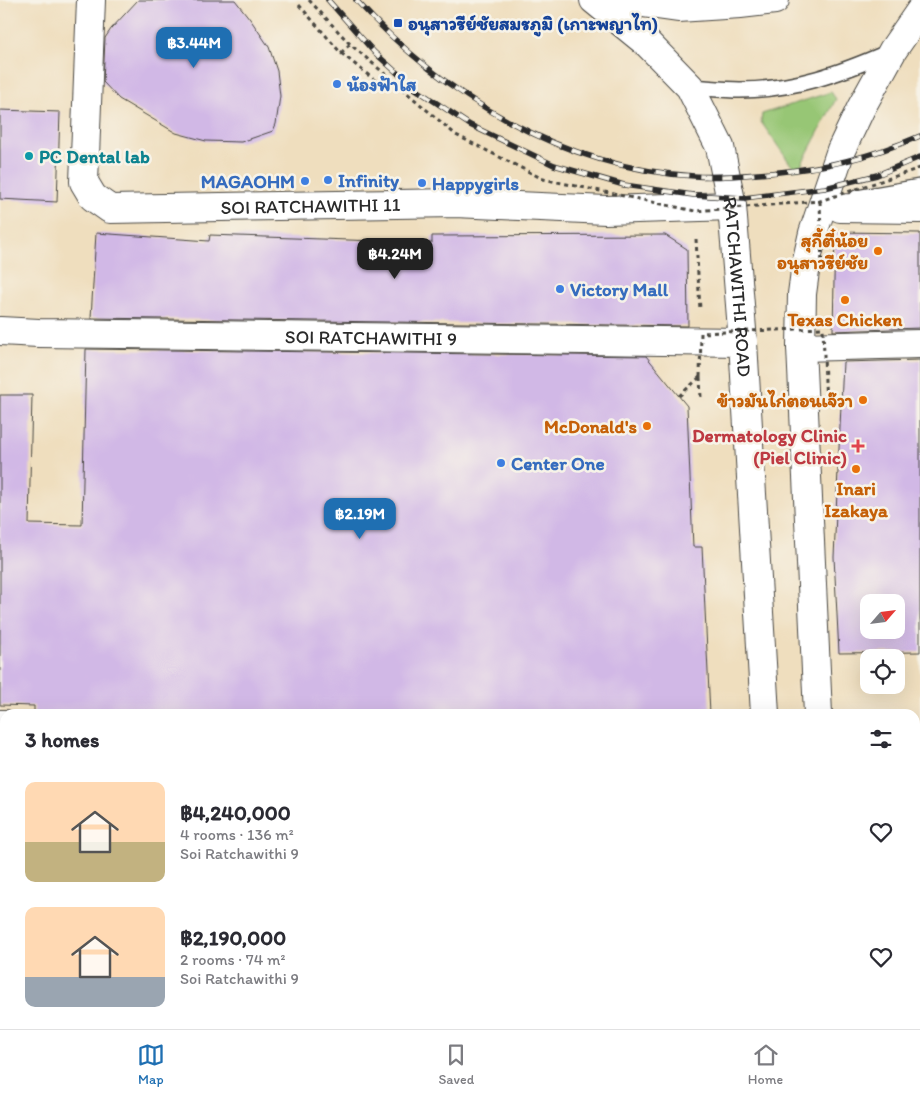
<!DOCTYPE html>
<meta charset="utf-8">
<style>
:root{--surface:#fff;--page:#f2f2f3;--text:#2b2b33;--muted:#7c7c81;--line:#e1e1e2;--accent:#1f6fb2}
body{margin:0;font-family:Itim,"Playpen Sans Thai",sans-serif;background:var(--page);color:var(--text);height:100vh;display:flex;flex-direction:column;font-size:19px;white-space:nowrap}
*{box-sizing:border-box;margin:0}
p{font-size:16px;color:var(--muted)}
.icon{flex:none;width:28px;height:28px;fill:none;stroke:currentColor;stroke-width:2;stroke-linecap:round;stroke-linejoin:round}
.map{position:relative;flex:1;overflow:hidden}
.details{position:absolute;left:0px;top:709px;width:920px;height:321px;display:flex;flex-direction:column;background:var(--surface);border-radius:15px 15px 0 0;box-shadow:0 5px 20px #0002}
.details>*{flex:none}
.needle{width:32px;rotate:62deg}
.tools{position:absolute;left:860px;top:594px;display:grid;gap:10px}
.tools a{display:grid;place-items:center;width:45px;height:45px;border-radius:10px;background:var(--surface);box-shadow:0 5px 20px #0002;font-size:25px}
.price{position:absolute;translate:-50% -42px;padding:0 11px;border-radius:10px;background:var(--accent);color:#fff;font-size:16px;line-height:32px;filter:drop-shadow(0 1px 2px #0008)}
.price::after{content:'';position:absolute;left:50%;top:30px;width:15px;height:11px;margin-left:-8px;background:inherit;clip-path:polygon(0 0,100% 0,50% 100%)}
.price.on{background:#222;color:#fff}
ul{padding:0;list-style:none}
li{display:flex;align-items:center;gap:15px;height:125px;padding:0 25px}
li span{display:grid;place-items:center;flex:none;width:140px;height:100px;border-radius:10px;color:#555}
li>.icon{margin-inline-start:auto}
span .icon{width:60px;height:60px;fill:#fffc;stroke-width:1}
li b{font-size:21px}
h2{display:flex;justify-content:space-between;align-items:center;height:60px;padding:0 25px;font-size:21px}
.dock{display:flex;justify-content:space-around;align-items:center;height:70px;border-top:1px solid var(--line);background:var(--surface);font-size:14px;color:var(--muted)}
.dock a{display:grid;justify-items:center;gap:2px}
.dock .on{color:var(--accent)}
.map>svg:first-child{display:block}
.green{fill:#97c674;stroke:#617850}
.building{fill:#d1b8e6;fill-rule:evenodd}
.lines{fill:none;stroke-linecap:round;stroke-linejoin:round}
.lane-casing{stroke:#484641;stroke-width:18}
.street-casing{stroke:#484641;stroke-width:30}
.primary-casing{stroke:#484641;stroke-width:30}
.path{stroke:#484641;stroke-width:3;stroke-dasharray:4 4;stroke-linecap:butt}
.lane{stroke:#fff;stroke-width:15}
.street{stroke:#fff;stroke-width:28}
.primary{stroke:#fff;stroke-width:28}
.rail-casing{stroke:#2b2b2b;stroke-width:5.5}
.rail{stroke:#f7f3e8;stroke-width:4;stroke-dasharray:11;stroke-linecap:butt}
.path-bridge{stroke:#484641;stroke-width:3;stroke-dasharray:4 4;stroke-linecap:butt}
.transit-dot{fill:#1a4fb4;stroke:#f7f3e8;stroke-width:2}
.shop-dot{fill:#3f7fe0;stroke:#f7f3e8;stroke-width:2}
.culture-dot{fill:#0f9aa8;stroke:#f7f3e8;stroke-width:2}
.food-dot{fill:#e8710a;stroke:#f7f3e8;stroke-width:2}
.health-dot{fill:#e0444e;stroke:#f7f3e8;stroke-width:2}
.labels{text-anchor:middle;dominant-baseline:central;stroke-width:5;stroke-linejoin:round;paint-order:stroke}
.transit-label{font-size:19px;font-weight:bold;fill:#164399;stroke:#f7f3e8;text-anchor:start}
.shop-label{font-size:19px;font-weight:bold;fill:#366cbe;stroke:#f7f3e8;text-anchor:start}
.culture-label{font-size:19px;font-weight:bold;fill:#0d838f;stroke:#f7f3e8;text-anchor:start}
.street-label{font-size:19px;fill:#2b2b2b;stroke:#f7f3e8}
.food-label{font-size:19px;font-weight:bold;fill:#c56008;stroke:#f7f3e8;text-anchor:end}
.health-label{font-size:19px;font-weight:bold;fill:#be3a42;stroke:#f7f3e8;text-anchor:end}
</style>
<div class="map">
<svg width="920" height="1029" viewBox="0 0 920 1029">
<rect width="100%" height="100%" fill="#f7f3e8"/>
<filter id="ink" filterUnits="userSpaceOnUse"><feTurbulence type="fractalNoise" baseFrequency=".02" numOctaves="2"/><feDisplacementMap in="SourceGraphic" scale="10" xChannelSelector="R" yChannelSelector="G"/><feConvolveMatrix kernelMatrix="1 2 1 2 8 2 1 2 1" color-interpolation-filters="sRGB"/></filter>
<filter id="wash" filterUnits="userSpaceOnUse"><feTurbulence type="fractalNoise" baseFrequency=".0096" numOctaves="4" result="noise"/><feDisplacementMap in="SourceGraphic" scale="20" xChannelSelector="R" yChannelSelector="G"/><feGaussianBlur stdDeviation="1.12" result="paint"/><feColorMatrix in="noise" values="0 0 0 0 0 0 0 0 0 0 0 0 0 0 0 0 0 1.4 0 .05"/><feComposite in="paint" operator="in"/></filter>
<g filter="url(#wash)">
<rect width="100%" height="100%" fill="#efdebe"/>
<polygon class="green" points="831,92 836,99 799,169 794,169 761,122 762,114"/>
<g id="blocks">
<g class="building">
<polygon points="138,0 235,0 250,19 269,47 277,71 280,96 276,124 273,131 241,142 206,141 176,133 119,99 103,82 105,38 111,29"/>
<polygon points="0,110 60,112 57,202 0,199"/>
<polygon points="835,232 920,233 920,328 833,331"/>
<polygon points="96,233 209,241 210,235 432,243 432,236 665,235 687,249 688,326 91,318"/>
<polygon points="86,349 646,356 687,406 693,547 702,547 710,714 34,714 34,706 0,705 0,395 32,395 29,524 82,525"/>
<path d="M920 360V652L839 653 834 557 843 362ZM869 602H896V630H869Z"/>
</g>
</g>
</g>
<g filter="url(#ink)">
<use href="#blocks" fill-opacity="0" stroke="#484641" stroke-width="1"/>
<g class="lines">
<g class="lane-casing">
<g id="lane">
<path d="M690 87C707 88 724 90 740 90 794 90 841 73 889 52"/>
<polyline points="857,198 920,187"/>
</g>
</g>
<g class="street-casing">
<g id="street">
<path id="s1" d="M91 0 84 182 93 197 110 209 455 203 606 210 732 206"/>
<polyline points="835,205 840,208 920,209"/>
<path id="s2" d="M0 331 39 333 743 342"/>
<polyline points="801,347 920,344"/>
<polyline points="0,724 5,724"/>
<polyline points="915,954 920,954"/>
</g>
</g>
<g class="primary-casing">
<g id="primary">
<path id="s3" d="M594 0 648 44 690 87 720 147 732 206 743 342 765 714"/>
<polyline points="621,0 678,8 740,4 775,0"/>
<polyline points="818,714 801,347 802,294 806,264 813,233 841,150 861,108 893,50 920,11"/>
<polyline points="784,1025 784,1029"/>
<polyline points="834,1025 835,1029"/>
</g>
</g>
<g class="path">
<polyline points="299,5 341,53 383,87"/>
<polyline points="341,53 350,44"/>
<polyline points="696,239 700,310"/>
<polyline points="700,377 701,398"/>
<polyline points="679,396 700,377"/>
</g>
<use href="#lane" class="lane"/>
<use href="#street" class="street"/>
<use href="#primary" class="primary"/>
<g class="rail-casing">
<g id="rail">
<polyline points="328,0 374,52 414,88 470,125 554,165 624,185 693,195 744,198 825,188 877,175 920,157"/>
<path d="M356 0C443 96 562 168 694 176 719 178 745 175 770 173 825 168 868 158 920 136"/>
</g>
</g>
<use href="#rail" class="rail"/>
<g class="path-bridge">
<polyline points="309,0 350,44 456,135 543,179 695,211 820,201 920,168"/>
<polyline points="820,201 822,268"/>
<polyline points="700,377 701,333 823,328 826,408"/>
</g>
</g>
</g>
<rect class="transit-dot" x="393" y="18" width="10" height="10" rx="2.5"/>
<g class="shop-dot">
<circle cx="337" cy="84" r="5"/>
<circle cx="328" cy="180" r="5"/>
<circle cx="305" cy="181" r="5"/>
<circle cx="422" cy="183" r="5"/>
<circle cx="560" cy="289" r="5"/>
<circle cx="501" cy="463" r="5"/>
</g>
<circle class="culture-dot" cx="29" cy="156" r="5"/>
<g class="food-dot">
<circle cx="878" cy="251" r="5"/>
<circle cx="845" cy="300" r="5"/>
<circle cx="863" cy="400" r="5"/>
<circle cx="647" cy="426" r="5"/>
<circle cx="856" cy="469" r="5"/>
</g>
<path class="health-dot" d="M855.5 438.5h5v5h5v5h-5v5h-5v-5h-5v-5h5z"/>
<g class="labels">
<g class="transit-label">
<text x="408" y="23">อนุสาวรีย์ชัยสมรภูมิ (เกาะพญาไท)</text>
</g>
<g class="shop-label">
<text x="347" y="84">น้องฟ้าใส</text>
<text x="338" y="180">Infinity</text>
<text x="295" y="181" text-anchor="end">MAGAOHM</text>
<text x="432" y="183">Happygirls</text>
<text x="570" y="289">Victory Mall</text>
<text x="511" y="463">Center One</text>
</g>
<g class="culture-label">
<text x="39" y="156">PC Dental lab</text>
</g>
<g class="street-label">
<text stroke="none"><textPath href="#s1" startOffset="421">SOI RATCHAWITHI 11</textPath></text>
<text stroke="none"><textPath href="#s3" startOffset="338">RATCHAWITHI ROAD</textPath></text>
<text stroke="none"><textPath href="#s2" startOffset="371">SOI RATCHAWITHI 9</textPath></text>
</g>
<g class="food-label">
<text x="868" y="240">สุกี้ตี๋น้อย<tspan x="868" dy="22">อนุสาวรีย์ชัย</tspan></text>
<text x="845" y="319" text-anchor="middle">Texas Chicken</text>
<text x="853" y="400">ข้าวมันไก่ตอนเจ๊วา</text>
<text x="637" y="426">McDonald's</text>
<text x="856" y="488" text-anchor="middle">Inari<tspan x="856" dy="22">Izakaya</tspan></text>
</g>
<g class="health-label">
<text x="847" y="435">Dermatology Clinic<tspan x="847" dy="22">(Piel Clinic)</tspan></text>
</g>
</g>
</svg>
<div class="tools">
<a><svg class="needle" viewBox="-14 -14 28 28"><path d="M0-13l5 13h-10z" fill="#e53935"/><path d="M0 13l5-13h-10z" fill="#7c7c81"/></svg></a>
<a><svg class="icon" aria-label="locate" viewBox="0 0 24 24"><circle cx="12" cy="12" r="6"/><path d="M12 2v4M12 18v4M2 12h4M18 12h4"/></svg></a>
</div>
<b class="price" style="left:194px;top:69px">฿3.44M</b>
<b class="price on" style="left:395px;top:280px">฿4.24M</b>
<b class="price" style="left:360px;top:540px">฿2.19M</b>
<section class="details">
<h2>3 homes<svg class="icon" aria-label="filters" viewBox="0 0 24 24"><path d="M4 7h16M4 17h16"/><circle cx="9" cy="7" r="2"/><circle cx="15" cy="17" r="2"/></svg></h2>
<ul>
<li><span style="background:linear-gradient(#ffd9b3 60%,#c2b280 0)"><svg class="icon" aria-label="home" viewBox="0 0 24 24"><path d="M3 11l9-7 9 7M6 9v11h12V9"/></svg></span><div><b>฿4,240,000</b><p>4 rooms · 136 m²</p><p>Soi Ratchawithi 9</p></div><svg class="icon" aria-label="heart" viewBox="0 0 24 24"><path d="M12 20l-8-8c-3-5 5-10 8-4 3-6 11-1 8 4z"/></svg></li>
<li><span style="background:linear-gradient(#ffd9b3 70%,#9aa5b1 0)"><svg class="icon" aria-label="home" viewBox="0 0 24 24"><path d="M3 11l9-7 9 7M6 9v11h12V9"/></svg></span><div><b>฿2,190,000</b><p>2 rooms · 74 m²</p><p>Soi Ratchawithi 9</p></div><svg class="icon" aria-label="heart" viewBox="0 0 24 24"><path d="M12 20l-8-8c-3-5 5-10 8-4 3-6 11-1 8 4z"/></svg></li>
</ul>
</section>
</div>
<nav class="dock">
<a class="on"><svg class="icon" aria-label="map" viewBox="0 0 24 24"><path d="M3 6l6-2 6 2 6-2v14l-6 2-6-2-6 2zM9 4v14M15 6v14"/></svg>Map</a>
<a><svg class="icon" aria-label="saved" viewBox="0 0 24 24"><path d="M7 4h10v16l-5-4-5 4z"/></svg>Saved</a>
<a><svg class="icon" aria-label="home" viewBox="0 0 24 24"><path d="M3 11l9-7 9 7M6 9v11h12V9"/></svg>Home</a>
</nav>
